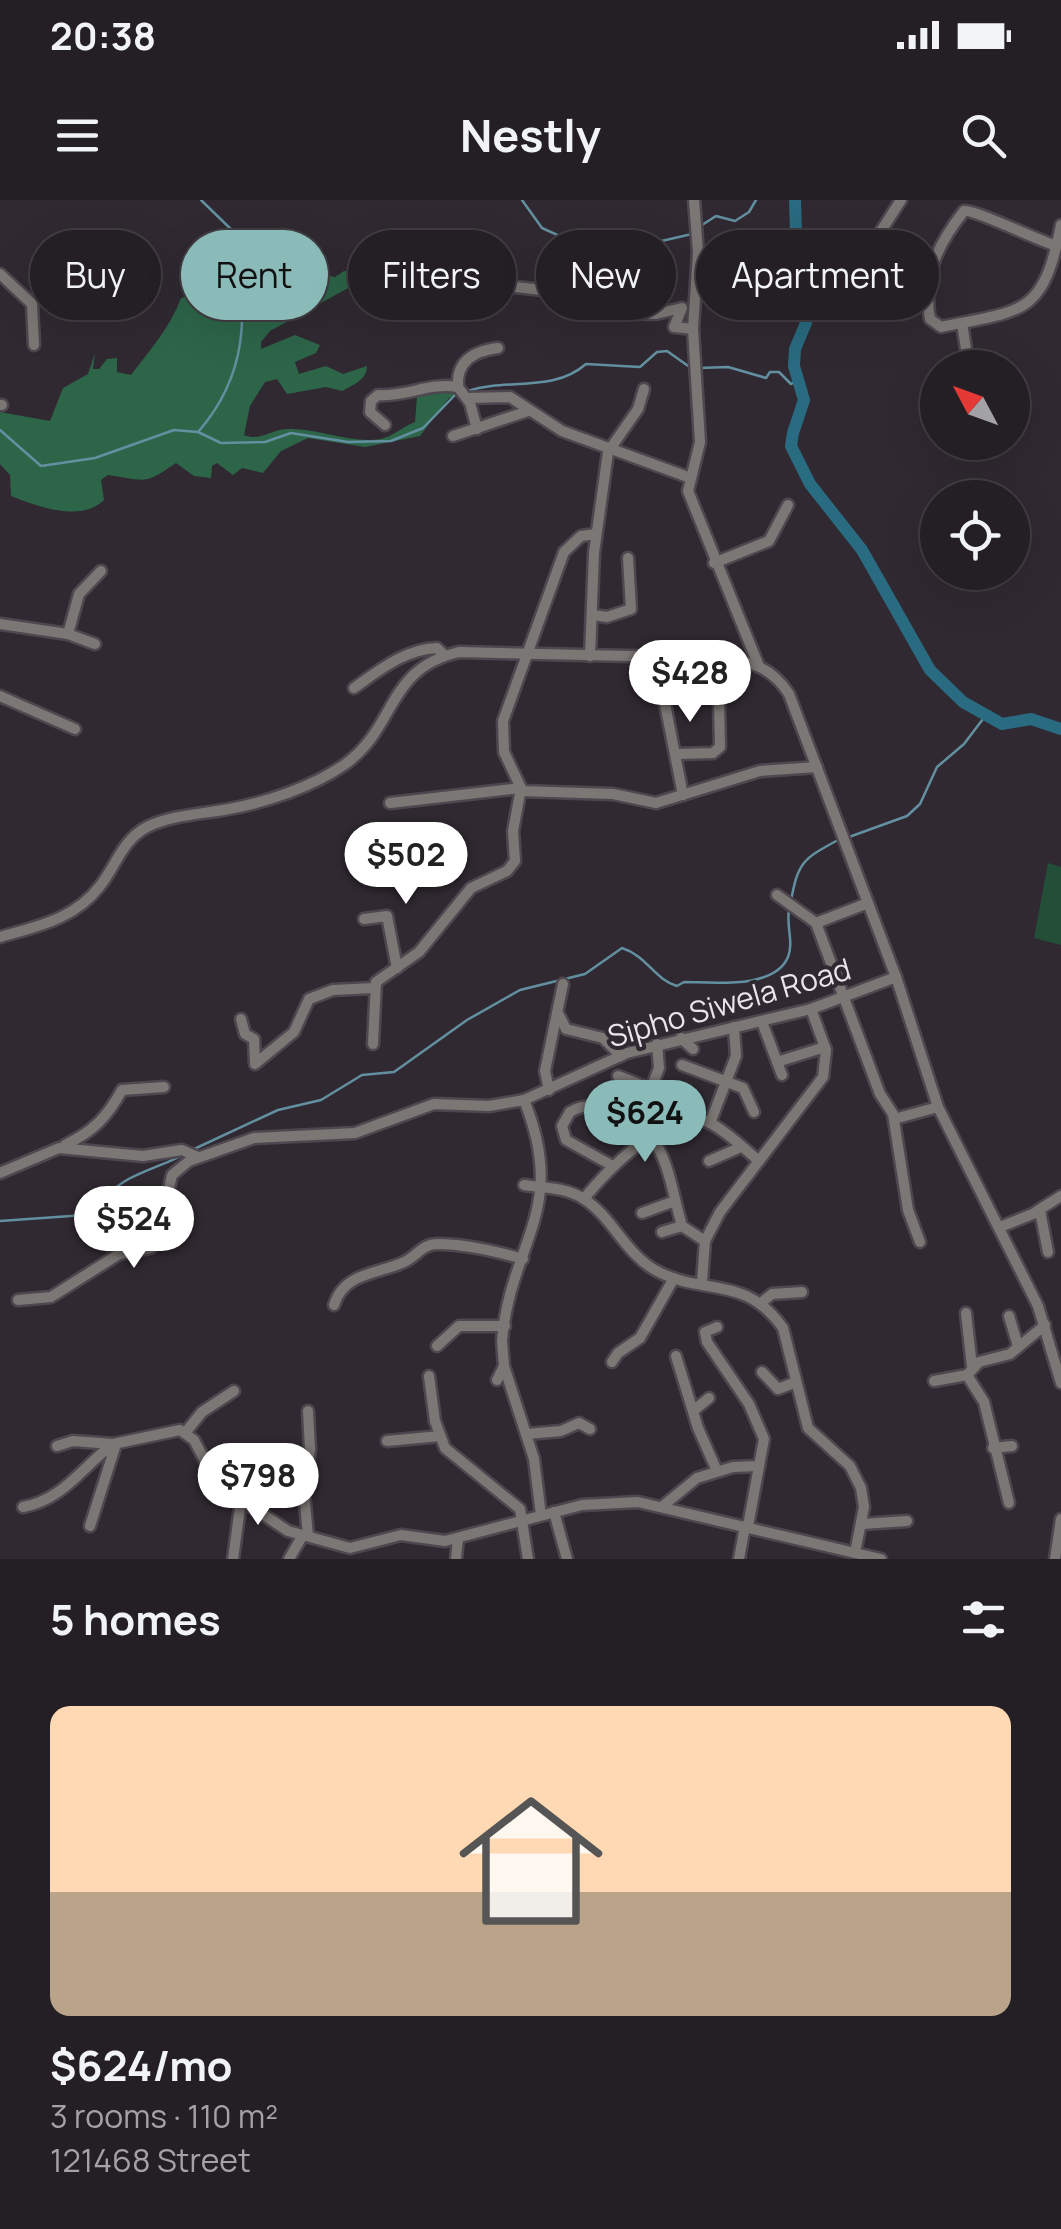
<!DOCTYPE html>
<meta charset="utf-8">
<style>
:root{--surface:#241f25;--page:#302c32;--text:#f1f3f6;--muted:#a3a2a7;--line:#413d42;--accent:#8bbbb9}
body{margin:0;font-family:Manrope,sans-serif;background:var(--page);color:var(--text);height:100vh;display:flex;flex-direction:column;font-size:38px;white-space:nowrap}
*{box-sizing:border-box;margin:0}
p{font-size:32px;color:var(--muted)}
.icon{flex:none;width:55px;height:55px;fill:none;stroke:currentColor;stroke-width:2;stroke-linecap:round;stroke-linejoin:round}
.map{position:relative;height:1359px;overflow:hidden}
.side{display:flex;flex-direction:column;background:var(--surface);flex:1}
.side>*{flex:none}
.hud{position:absolute;left:30px;top:30px;width:1002px;height:90px;display:flex;gap:20px}
.needle{width:65px;rotate:311deg}
.buttons{position:absolute;left:920px;top:150px;display:grid;gap:20px}
.buttons a{display:grid;place-items:center;width:110px;height:110px;border-radius:50%;background:var(--surface);box-shadow:0 10px 40px #0002,0 0 0 2px var(--line);font-size:50px}
.price{position:absolute;translate:-50% -85px;padding:0 22px;border-radius:35px;background:#fff;color:#222;font-size:32px;line-height:65px;filter:drop-shadow(0 2px 5px #0008)}
.price::after{content:'';position:absolute;left:50%;top:60px;width:30px;height:22px;margin-left:-15px;background:inherit;clip-path:polygon(0 0,100% 0,50% 100%)}
.price.selected{background:var(--accent);color:#111}
ul{padding:0;list-style:none}
li{display:grid;align-content:center;gap:20px;height:530px;padding:0 50px}
li+li{border-top:2px solid var(--line)}
li span{display:grid;place-items:center;height:310px;border-radius:20px;color:#555}
li>.icon{margin-inline-start:auto}
span .icon{width:180px;height:180px;fill:#fffc;stroke-width:1}
li b{font-size:42px}
h2{display:flex;justify-content:space-between;align-items:center;height:120px;padding:0 50px;font-size:42px}
.tag{padding:0 35px;border-radius:45px;background:var(--surface);box-shadow:0 10px 40px #0002,0 0 0 2px var(--line);font-size:35px;line-height:90px}
.tag.selected{background:var(--accent);color:#111}
.status{display:flex;justify-content:space-between;align-items:center;height:70px;padding:0 50px;background:var(--surface);direction:ltr}
.status svg{height:28px;fill:currentColor}
header{display:flex;justify-content:space-between;align-items:center;height:130px;padding:0 50px;background:var(--surface);font-size:45px;font-weight:700}
.map>svg:first-child{display:block}
.green{fill:#234f39}
.forest{fill:#2d6549}
.lines{fill:none;stroke-linecap:round;stroke-linejoin:round}
.stream{stroke:#6390a0;stroke-width:2.5}
.river{stroke:#296b81;stroke-width:12}
.minor-casing{stroke:#4e474f;stroke-width:15}
.minor{stroke:#7b7774;stroke-width:10}
.labels{text-anchor:middle;dominant-baseline:central;stroke-width:8;stroke-linejoin:round;paint-order:stroke}
.street-label{font-size:30px;fill:#e9e5ea;stroke:#302931}
</style>
<div class="status"><b>20:38</b><svg viewBox="0 0 49 12"><path d="M0 12V9h3v3zM5 12V6h3v6zM10 12V3h3v9zM15 12V0h3v12zM26 1h20v11H26zM47 4h2v5h-2z"/></svg></div>
<header><svg class="icon" aria-label="menu" viewBox="0 0 24 24"><path d="M4 6h16M4 12h16M4 18h16"/></svg>Nestly<svg class="icon" aria-label="search" viewBox="0 0 24 24"><circle cx="10" cy="10" r="6"/><path d="M15 15l6 6"/></svg></header>
<div class="map">
<svg width="1061" height="1359" viewBox="0 0 1061 1359">
<rect width="100%" height="100%" fill="#302931"/>
<polygon class="green" points="1048,663 1061,667 1061,745 1034,738"/>
<path class="forest" d="M286 28 287 43 299 51 293 62 296 71 335 77 344 71 354 72 361 81 270 131 261 142V149L295 135 320 145 316 153 295 162 299 174 326 166 343 174 367 166C367 180 353 185 342 191L326 187 287 194 277 179 265 182 250 206 244 235C260 242 271 229 288 229 320 228 349 244 381 239 394 236 402 227 415 222L417 197 456 190 457 195 449 198 420 236 365 247 308 238 281 251 263 273 242 268 233 275 217 263 212 266 211 278 194 276 176 263C144 285 147 281 108 275L101 280 104 300C81 323 36 306 11 296L10 275 0 264V212L50 221 63 188 88 174 95 153 93 169H99L107 159 117 158V172L131 175C149 151 170 128 181 98L250 78 265 65 262 37Z"/>
<g class="lines">
<g class="stream">
<polyline points="522,0 542,28 619,63 630,62 644,45 692,34"/>
<polyline points="702,25 716,16 735,21 749,12 756,0"/>
<polyline points="699,168 728,167 766,178 770,172 779,172 791,184 798,180"/>
<path d="M468 191C507 178 553 193 586 164L640 167 657 152 667 151 691 168"/>
<polyline points="0,230 41,266 95,258 174,230 198,232 221,243 265,242 291,233 348,242 391,241 423,228 456,194"/>
<path d="M199 231C252 169 244 112 238 36L201 0"/>
<polyline points="849,637 907,616 920,604 937,567 964,544 986,515"/>
<path d="M791 701C798 662 803 659 838 640"/>
<path d="M192 950 278 910 321 900 362 875 394 872 467 820 520 790 585 774 622 748C647 756 654 779 677 786L684 782C712 782 774 790 788 757 794 742 786 726 789 710"/>
<path d="M0 1021 85 1015 102 1006C112 978 154 970 181 956"/>
</g>
<polyline class="river" points="795,0 798,96 806,123 795,149 794,166 804,200 793,233 791,246 810,284 862,350 930,470 963,502 1002,524 1031,519 1061,529"/>
<g class="minor-casing">
<g id="minor">
<polyline points="694,0 698,52 693,129 700,242 688,291 758,464"/>
<polyline points="874,42 901,0"/>
<path d="M1057 46C1039 41 974 9 964 11 938 44 922 76 930 119L941 127C1024 110 1043 116 1061 25"/>
<polyline points="0,74 32,104 34,145"/>
<polyline points="515,87 580,94 622,113 656,114 682,108 674,127 693,129"/>
<polyline points="962,123 969,168"/>
<polyline points="467,198 510,197 562,231 688,277"/>
<polyline points="0,205 2,205"/>
<path d="M385 225 370 212 371 201 378 195C407 197 429 182 458 187"/>
<path d="M477 229 470 203 458 187C456 161 474 151 498 148"/>
<polyline points="453,236 528,211"/>
<polyline points="714,363 769,341 788,305"/>
<polyline points="593,415 607,417 631,409 628,358"/>
<polyline points="0,424 68,434 95,444"/>
<polyline points="68,434 79,394 101,371"/>
<polyline points="590,456 594,353 608,252 638,209 644,189"/>
<polyline points="663,456 664,499 683,595"/>
<path d="M354 488C378 471 405 449 437 448L444 455"/>
<polyline points="0,496 75,529"/>
<polyline points="677,554 713,553 720,547 718,458"/>
<polyline points="521,591 613,594 656,603 760,571 817,567"/>
<polyline points="390,603 521,588"/>
<polyline points="777,695 816,723 868,703"/>
<polyline points="364,719 387,716 397,768"/>
<polyline points="816,723 880,894 893,914 908,1010 920,1042"/>
<path d="M0 737C38 726 75 719 100 686 116 666 122 640 147 627 171 615 203 614 229 609 267 602 312 587 344 565 398 527 385 469 459 452L718 458C749 460 772 467 789 494L896 777 938 907 1038 1106 1061 1183"/>
<polyline points="559,815 566,829 603,838 621,856"/>
<polyline points="241,819 245,834 254,839 255,864 294,832 309,799 333,790 374,788"/>
<polyline points="762,822 782,875"/>
<polyline points="681,838 693,849"/>
<polyline points="373,844 376,782 419,752 471,688 507,671 515,661 513,631 521,588 504,552 503,521 564,352 581,336 596,334"/>
<polyline points="777,862 825,847"/>
<polyline points="682,865 743,888 754,912"/>
<polyline points="618,876 651,889"/>
<polyline points="549,890 545,871 563,784"/>
<polyline points="648,896 686,912 694,921"/>
<path d="M524 900C569 1011 510 1042 502 1141L504 1166 534 1259 541 1315"/>
<polyline points="894,919 938,907"/>
<polyline points="639,920 659,868 657,844"/>
<polyline points="710,923 736,856 734,827"/>
<path d="M65 945C94 931 107 917 122 890L164 887"/>
<polyline points="709,961 741,947"/>
<path d="M611 965 566 940 562 926 570 912C586 903 597 906 615 912 667 929 668 978 682 1026L705 1041"/>
<polyline points="0,973 59,948 143,956 182,950 198,957"/>
<path d="M524 985C544 988 565 987 584 999 612 1017 625 1053 655 1070 703 1097 744 1073 783 1128L808 1228 850 1266 861 1288 864 1307 855 1353"/>
<path d="M584 999C604 973 671 903 710 923 728 932 744 949 759 961"/>
<polyline points="1037,1011 1061,996"/>
<polyline points="642,1013 675,1001"/>
<polyline points="1000,1027 1040,1011 1048,1052"/>
<polyline points="662,1032 682,1026"/>
<polyline points="702,1082 705,1041 720,1012 823,877 826,850 811,809"/>
<polyline points="18,1100 51,1097 119,1054 151,1048 158,1038 172,975 189,961 254,938 355,933 434,904 489,906 524,900 627,853 811,809 896,777"/>
<polyline points="761,1103 772,1094 802,1092"/>
<path d="M334 1105C344 1072 379 1074 404 1062 418 1056 421 1044 438 1044 466 1044 495 1051 523 1059"/>
<polyline points="966,1113 972,1167"/>
<polyline points="1009,1116 1018,1146"/>
<polyline points="717,1127 705,1132 707,1142 749,1204 764,1239 748,1326"/>
<polyline points="437,1146 459,1126 505,1126"/>
<polyline points="676,1156 698,1228 717,1271"/>
<polyline points="612,1162 618,1153 640,1138 674,1078"/>
<polyline points="762,1172 778,1189 796,1182"/>
<polyline points="967,1175 984,1202 1009,1303"/>
<polyline points="967,1175 979,1162 1010,1154 1045,1125"/>
<polyline points="429,1176 435,1221 445,1248 520,1309 528,1359"/>
<polyline points="497,1180 504,1166"/>
<polyline points="934,1181 967,1175"/>
<polyline points="693,1211 709,1198"/>
<polyline points="185,1233 202,1212 234,1191"/>
<polyline points="527,1234 561,1231 579,1223 590,1229"/>
<polyline points="387,1241 440,1236"/>
<polyline points="57,1246 73,1241 113,1244 180,1230 194,1240 210,1270 241,1300 288,1331 350,1348 401,1335 445,1341 582,1305 638,1302 881,1359"/>
<polyline points="993,1248 1012,1246"/>
<polyline points="664,1305 697,1278 733,1267 759,1266"/>
<path d="M23 1307C63 1300 82 1267 113 1244"/>
<polyline points="554,1312 567,1359"/>
<polyline points="862,1324 907,1321"/>
<polyline points="90,1326 116,1244"/>
<polyline points="308,1335 304,1293 310,1249 308,1211"/>
<polyline points="233,1359 241,1300"/>
<polyline points="289,1359 303,1335"/>
<polyline points="456,1359 458,1338"/>
<polyline points="739,1359 745,1326"/>
<polyline points="1055,1359 1061,1319"/>
</g>
</g>
<use href="#minor" class="minor"/>
</g>
<g class="labels">
<g class="street-label">
<text transform="translate(729 802) rotate(-16)">Sipho Siwela Road</text>
</g>
</g>
</svg>
<div class="buttons">
<a><svg class="needle" viewBox="-14 -14 28 28"><path d="M0-13l5 13h-10z" fill="#e53935"/><path d="M0 13l5-13h-10z" fill="#a3a2a7"/></svg></a>
<a><svg class="icon" aria-label="locate" viewBox="0 0 24 24"><circle cx="12" cy="12" r="6"/><path d="M12 2v4M12 18v4M2 12h4M18 12h4"/></svg></a>
</div>
<b class="price" style="left:690px;top:525px">$428</b>
<b class="price" style="left:406px;top:707px">$502</b>
<b class="price selected" style="left:645px;top:965px">$624</b>
<b class="price" style="left:134px;top:1071px">$524</b>
<b class="price" style="left:258px;top:1328px">$798</b>
<div class="hud">
<a class="tag">Buy</a>
<a class="tag selected">Rent</a>
<a class="tag">Filters</a>
<a class="tag">New</a>
<a class="tag">Apartment</a>
</div>
</div>
<section class="side">
<h2>5 homes<svg class="icon" aria-label="filters" viewBox="0 0 24 24"><path d="M4 7h16M4 17h16"/><circle cx="9" cy="7" r="2"/><circle cx="15" cy="17" r="2"/></svg></h2>
<ul>
<li><span style="background:linear-gradient(#ffd9b3 60%,#b9a48a 0)"><svg class="icon" aria-label="home" viewBox="0 0 24 24"><path d="M3 11l9-7 9 7M6 9v11h12V9"/></svg></span><div><b>$624/mo</b><p>3 rooms · 110 m²</p><p>121468 Street</p></div></li>
</ul>
</section>
